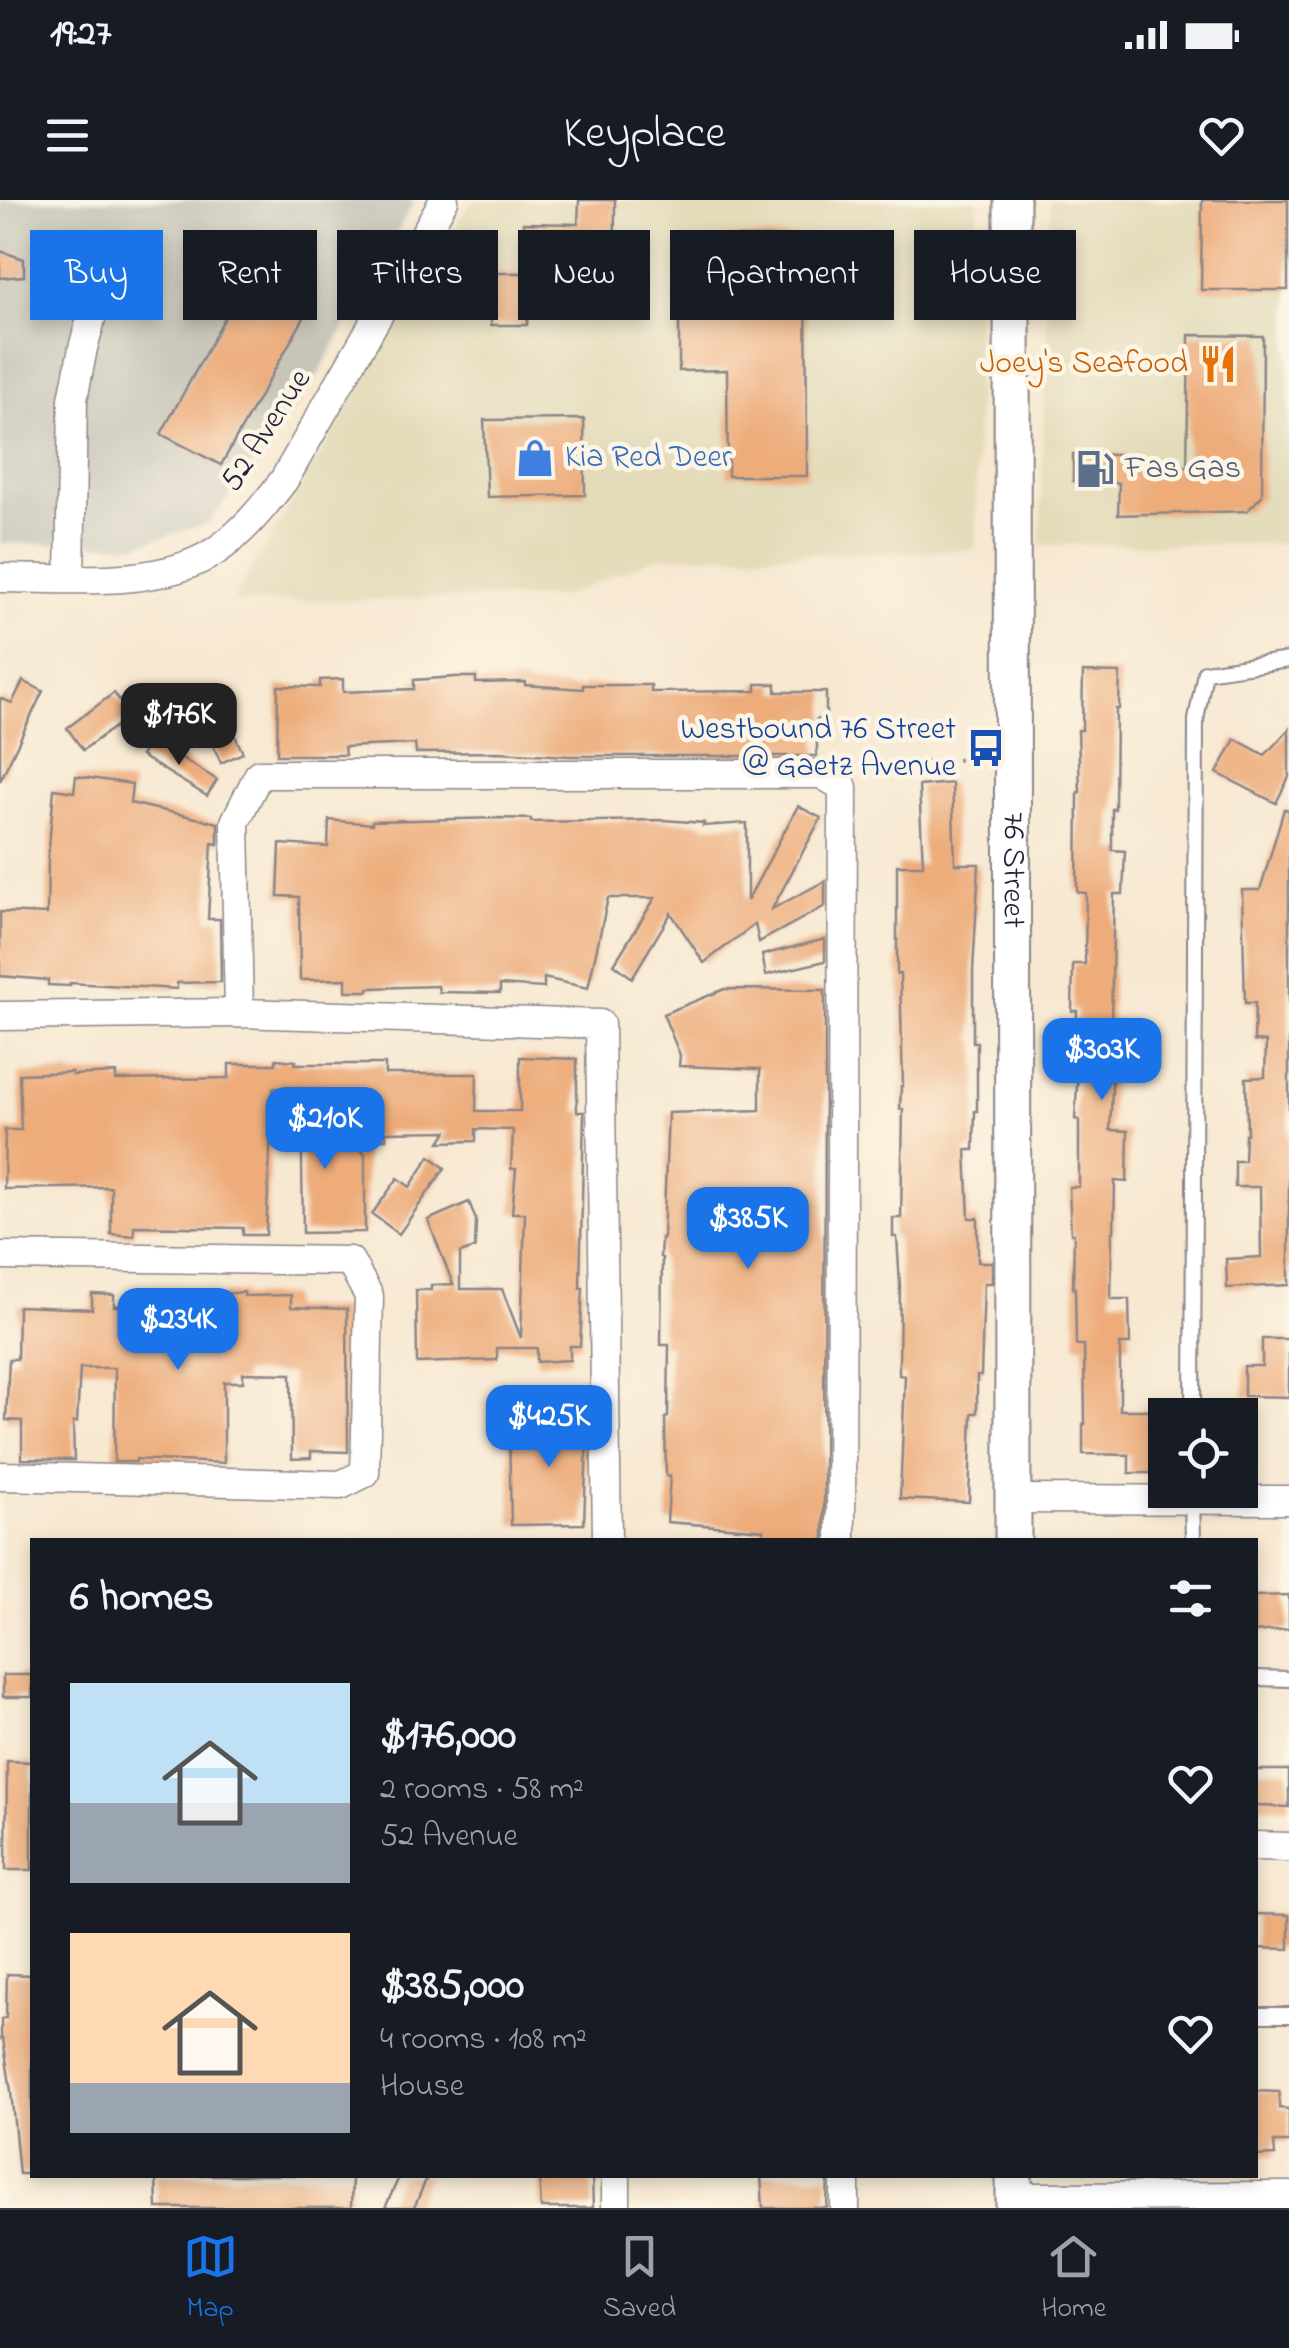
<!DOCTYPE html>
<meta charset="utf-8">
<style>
:root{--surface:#171b24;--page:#242831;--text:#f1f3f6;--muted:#9ea1a6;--line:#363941;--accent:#1a73e8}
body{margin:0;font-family:"Indie Flower",sans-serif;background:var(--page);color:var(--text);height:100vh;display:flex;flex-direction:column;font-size:38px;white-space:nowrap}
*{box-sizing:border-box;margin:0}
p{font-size:32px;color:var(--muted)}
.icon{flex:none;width:55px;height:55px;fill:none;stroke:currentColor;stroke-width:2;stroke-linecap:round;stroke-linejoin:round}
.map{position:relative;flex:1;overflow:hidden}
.drawer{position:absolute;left:30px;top:1338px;width:1228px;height:640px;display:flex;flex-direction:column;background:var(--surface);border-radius:0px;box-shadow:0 5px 15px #0003}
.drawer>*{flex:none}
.guide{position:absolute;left:30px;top:30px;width:1230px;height:90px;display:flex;gap:20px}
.controls{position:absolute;left:1148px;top:1198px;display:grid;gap:20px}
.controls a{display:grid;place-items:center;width:110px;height:110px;border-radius:0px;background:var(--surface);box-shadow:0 5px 15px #0003;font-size:50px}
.price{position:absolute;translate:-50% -85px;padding:0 22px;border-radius:20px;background:var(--accent);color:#fff;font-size:32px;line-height:65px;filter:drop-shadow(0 2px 5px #0008)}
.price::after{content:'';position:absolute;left:50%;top:60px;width:30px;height:22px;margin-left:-15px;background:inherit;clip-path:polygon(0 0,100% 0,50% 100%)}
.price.current{background:#222;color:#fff}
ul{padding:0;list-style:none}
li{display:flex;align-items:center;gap:30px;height:250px;padding:0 40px}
li span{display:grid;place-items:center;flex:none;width:280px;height:200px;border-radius:0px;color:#555}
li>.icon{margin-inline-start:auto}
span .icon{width:120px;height:120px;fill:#fffc;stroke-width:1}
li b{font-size:42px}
h2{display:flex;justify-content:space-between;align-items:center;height:120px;padding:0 40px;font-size:42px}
.tag{padding:0 35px;border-radius:0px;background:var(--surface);box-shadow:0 5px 15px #0003;font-size:35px;line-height:90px}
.tag.current{background:var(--accent);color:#fff}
.status{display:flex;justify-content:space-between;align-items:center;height:70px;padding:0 50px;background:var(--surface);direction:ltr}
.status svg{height:28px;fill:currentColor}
header{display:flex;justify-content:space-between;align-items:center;height:130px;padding:0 40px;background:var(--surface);font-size:45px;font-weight:600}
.dock{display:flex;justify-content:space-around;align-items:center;height:140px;border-top:2px solid var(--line);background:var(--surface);font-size:28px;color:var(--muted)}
.dock a{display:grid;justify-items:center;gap:5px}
.dock .current{color:var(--accent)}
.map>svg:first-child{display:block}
.built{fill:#e3dbba}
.industrial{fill:#c6c5b8}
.building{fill:#edac7a}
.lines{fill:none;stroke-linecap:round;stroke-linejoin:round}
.service-casing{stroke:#8c8586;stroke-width:18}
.minor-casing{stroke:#8c8586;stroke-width:31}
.tertiary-casing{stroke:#8c8586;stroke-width:39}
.path{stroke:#8c8586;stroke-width:4;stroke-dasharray:2.5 8;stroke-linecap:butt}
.service{stroke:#fff;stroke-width:14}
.minor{stroke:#fff;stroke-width:28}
.tertiary{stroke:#fff;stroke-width:35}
.labels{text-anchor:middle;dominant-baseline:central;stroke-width:9;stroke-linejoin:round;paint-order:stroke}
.food-label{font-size:32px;fill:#c56008;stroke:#fcf5e5;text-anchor:end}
.street-label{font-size:32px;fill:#22223b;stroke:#fcf5e5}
.shop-label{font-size:32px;fill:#366cbe;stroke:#fcf5e5;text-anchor:start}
.service-label{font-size:32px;fill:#4e5e75;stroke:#fcf5e5;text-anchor:start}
.transit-label{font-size:32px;fill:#164399;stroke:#fcf5e5;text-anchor:end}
</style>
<div class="status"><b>19:27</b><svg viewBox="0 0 49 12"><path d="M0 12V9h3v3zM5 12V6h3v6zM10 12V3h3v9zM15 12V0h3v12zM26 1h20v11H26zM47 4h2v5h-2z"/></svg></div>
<header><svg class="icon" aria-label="menu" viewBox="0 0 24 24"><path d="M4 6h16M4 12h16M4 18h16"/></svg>Keyplace<svg class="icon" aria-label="heart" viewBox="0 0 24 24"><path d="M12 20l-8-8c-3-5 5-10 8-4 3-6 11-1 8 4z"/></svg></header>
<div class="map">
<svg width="1289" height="2008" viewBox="0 0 1289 2008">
<rect width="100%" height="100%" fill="#fcf5e5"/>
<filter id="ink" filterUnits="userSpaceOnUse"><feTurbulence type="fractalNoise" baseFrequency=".01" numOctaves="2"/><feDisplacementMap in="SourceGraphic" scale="20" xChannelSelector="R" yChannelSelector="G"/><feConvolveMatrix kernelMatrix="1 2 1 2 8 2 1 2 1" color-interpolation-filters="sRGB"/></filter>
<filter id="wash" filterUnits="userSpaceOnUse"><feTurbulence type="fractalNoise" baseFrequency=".0048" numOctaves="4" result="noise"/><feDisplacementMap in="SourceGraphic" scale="40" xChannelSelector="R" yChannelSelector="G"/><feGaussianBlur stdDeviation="2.25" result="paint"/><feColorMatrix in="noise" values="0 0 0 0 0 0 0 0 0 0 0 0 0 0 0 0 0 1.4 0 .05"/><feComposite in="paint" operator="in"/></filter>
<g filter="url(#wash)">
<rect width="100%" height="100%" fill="#f7e8d1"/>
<g class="built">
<polygon points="475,0 977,0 976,350 658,357 561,397 232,402 468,6"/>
<polygon points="1050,0 1289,0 1289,344 1040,345"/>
</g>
<polygon class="industrial" points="0,0 415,0 319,173 209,323 136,345 0,343"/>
<g id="blocks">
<g class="building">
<polygon points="579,0 615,0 614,104 528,102 527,125 491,125 492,73 523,73 523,23 578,24"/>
<polygon points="1202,0 1288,0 1288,90 1201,90"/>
<polygon points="727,37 806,37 807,276 728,276 727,170 679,171 679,92 726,91"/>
<polygon points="0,51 24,59 24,76 0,78"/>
<polygon points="255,63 315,98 221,265 161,234"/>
<polygon points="1189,135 1263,136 1262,296 1247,311 1118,315 1119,283 1073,281 1073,254 1125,255 1122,265 1187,267"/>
<polygon points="584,219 585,295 487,297 484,220"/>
<polygon points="1083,472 1120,473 1119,509 1116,509 1115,609 1112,609 1112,650 1125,651 1123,694 1114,694 1111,821 1121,821 1119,870 1113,870 1110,930 1128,931 1127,982 1115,981 1114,1032 1112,1032 1111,1099 1129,1099 1130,1144 1120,1144 1120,1210 1160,1210 1160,1223 1165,1223 1165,1273 1129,1273 1129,1255 1083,1254 1083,1224 1085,1224 1084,1145 1076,1145 1075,1088 1073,1088 1074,1034 1071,1034 1069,987 1079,987 1079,920 1075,919 1078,869 1075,869 1077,811 1072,811 1073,764 1085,764 1086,693 1077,692 1078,592 1080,592 1078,530 1082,530"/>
<polygon points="455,477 476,477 476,483 525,482 525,485 583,489 583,485 651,485 651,492 756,491 756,484 776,484 776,492 826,492 826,519 817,519 817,556 570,556 497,552 416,553 415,544 344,547 345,555 277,555 278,486 320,487 320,480 343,479 343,492 414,489 414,480"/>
<polygon points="23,481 43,491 0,581 0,498 12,503"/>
<polygon points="213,488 243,553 221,563 192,498"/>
<polygon points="114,493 131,515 83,550 67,528"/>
<polygon points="1289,529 1289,577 1276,603 1217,573 1235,539 1265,555"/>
<polygon points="151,539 217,580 207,596 141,556"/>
<polygon points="76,576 132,584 130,603 218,623 218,644 212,643 208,719 220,719 221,782 177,783 177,789 70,783 70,786 48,785 48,780 0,776 0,712 47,714 48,658 54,589 74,592"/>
<polygon points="952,583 955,664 979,664 973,771 973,842 977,842 977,911 975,911 974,950 966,950 969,1018 978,1018 978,1062 992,1062 992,1083 984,1083 981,1176 977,1176 977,1213 972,1213 969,1302 900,1299 905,1176 899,1175 900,1085 897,1037 893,1037 893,1018 901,1018 903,909 900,909 901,886 903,886 900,774 897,774 897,665 923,665 919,586"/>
<polygon points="798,606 821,618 772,709 825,681 825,706 759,742 755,724 704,763 671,713 632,778 614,764 655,698 608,698 588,788 544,778 544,788 500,785 500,793 439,792 438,786 369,788 369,791 346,791 346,779 300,780 299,697 278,696 280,644 328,647 329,620 372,624 372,621 501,618 531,619 531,622 663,620 704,623 703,626 747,623 747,701"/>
<polygon points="1284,609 1289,610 1289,1085 1227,1088 1226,1059 1261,1057 1260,987 1235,987 1235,961 1244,961 1245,934 1247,934 1246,878 1265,877 1266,842 1254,841 1255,803 1245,803 1242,690 1260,690"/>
<polygon points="825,739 825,761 766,775 762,755"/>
<polygon points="725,789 825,790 824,1340 763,1340 764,1330 667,1322 670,1276 666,1276 665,1218 668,1217 669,1145 661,1145 662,1058 660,1057 661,1038 663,1038 668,913 760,910 760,869 679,866 680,855 663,814"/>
<polygon points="520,857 577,859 577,912 584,912 580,1088 583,1088 580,1146 570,1146 570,1160 537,1162 537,1148 497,1148 497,1160 417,1163 416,1090 431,1090 431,1085 453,1084 428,1020 469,1002 476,1020 475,1048 460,1053 460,1089 502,1089 521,1138 525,1013 512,1013 516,969 511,969 513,930 476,929 476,941 440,942 447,931 386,932 386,939 346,940 365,954 365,1032 303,1033 301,889 273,888 266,1035 243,1035 243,1028 180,1027 134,1026 134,1036 111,1034 111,987 4,989 5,930 21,930 19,874 72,872 72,875 116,873 116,880 229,878 229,864 276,864 276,859 296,861 295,864 385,864 385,874 477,874 476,911 520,911"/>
<polygon points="430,956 445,968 399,1034 372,1014 398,978 410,987"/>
<polygon points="244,1092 244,1096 291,1095 291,1107 347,1109 348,1252 311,1251 311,1258 292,1259 291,1174 243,1173 243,1182 224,1182 224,1263 136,1259 136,1262 114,1262 115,1168 80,1168 77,1222 73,1222 74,1260 22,1259 22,1221 6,1220 9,1159 17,1159 18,1106 92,1109 92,1094 114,1095 114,1106 177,1104 177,1100 223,1098 223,1094"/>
<polygon points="1262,1139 1289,1139 1289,1197 1244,1196 1244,1166 1262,1166"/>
<polygon points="588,1212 584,1324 511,1325 509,1228 514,1228 513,1220"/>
<polygon points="1289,1395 1289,1429 1255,1432 1255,1396"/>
<rect x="3" y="1475" width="29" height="22"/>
<polygon points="7,1561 32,1562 32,1670 6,1670"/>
<polygon points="1255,1570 1289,1570 1289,1607 1255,1606"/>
<polygon points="1255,1714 1289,1715 1289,1749 1255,1748"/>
<polygon points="7,1774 32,1775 32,1974 19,1974 11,1891 3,1839 1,1839 1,1819 6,1818"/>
<polygon points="1255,1891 1279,1892 1279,1908 1289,1909 1289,1942 1274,1942 1275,1955 1255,1956"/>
<polygon points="156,1975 352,1975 351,2008 157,2008"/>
<polygon points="400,1975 428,1975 414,2008 385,2008"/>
<polygon points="539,1975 592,1975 593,2008 541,2008"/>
<polygon points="761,1975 828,1975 827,2008 763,2008"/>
</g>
</g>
</g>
<g filter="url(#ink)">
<use href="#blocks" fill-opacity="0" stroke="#8c8586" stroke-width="2.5"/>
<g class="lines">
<g class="service-casing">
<g id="service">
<polyline points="1193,1215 1196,520 1205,472 1289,460"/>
<polyline points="1192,1296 1193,1340"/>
<polyline points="1255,1478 1289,1479"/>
<polyline points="1255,1815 1289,1815"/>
</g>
</g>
<g class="minor-casing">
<g id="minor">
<path d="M0 378C66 378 156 389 214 352 242 334 264 306 284 280L444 0"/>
<polyline points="70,378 73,199 83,148 102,79"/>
<polyline points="239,813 235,622 259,574 821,574 843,587 841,1340"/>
<polyline points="0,816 239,813 600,824 607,1340"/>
<polyline points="0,1056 350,1061 369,1096 365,1273 341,1285 0,1276"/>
<polyline points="1012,1299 1289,1300"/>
<polyline points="1255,1646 1289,1647"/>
<polyline points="616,1975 616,2008"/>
<polyline points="1014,1997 1289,1996"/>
<polyline points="845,2008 845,1975"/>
</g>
</g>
<g class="tertiary-casing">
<g id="tertiary">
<path id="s1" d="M1012 0 1013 1340"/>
<polyline points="1014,2008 1014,1975"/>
</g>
</g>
<path class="path" d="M864 571C901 553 945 570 982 553"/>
<use href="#service" class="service"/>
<use href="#minor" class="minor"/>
<use href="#tertiary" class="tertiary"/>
</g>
</g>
<defs>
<g id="restaurant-bare" transform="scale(3)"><path d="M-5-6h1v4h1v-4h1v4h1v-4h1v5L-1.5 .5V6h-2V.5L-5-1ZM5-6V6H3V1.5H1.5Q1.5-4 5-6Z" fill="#e8710a" stroke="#fcf5e5" stroke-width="2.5" paint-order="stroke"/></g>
<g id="shop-bare" transform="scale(3)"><path d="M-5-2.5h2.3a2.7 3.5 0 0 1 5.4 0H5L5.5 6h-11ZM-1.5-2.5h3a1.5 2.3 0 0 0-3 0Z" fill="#3f7fe0" stroke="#fcf5e5" stroke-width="2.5" paint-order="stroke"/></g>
<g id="fuel-bare" transform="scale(3)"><path d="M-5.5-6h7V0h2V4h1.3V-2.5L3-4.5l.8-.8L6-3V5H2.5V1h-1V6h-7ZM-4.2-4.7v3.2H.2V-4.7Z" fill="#5c6f8a" stroke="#fcf5e5" stroke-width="2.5" paint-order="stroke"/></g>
<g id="bus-bare" transform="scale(3)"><path d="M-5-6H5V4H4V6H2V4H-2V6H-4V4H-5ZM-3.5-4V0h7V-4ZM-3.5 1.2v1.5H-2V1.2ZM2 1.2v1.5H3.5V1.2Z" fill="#1a4fb4" stroke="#fcf5e5" stroke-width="2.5" paint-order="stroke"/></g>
</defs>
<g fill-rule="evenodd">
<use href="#restaurant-bare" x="1218" y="164"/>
<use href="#shop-bare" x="535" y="258"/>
<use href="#fuel-bare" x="1095" y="269"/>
<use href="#bus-bare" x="986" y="548"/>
</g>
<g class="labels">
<g class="food-label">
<text x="1188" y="164">Joey's Seafood</text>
</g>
<g class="street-label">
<text transform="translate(267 231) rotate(-57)">52 Avenue</text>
<text stroke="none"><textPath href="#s1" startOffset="670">76 Street</textPath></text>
</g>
<g class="shop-label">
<text x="565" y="258">Kia Red Deer</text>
</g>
<g class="service-label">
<text x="1125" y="269">Fas Gas</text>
</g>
<g class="transit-label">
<text x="956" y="530">Westbound 76 Street<tspan x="956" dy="37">@ Gaetz Avenue</tspan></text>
</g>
</g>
</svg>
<div class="controls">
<a><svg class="icon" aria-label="locate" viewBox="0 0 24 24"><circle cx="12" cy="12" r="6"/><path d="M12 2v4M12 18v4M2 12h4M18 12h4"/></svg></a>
</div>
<b class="price current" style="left:179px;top:568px">$176K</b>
<b class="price" style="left:1102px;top:903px">$303K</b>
<b class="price" style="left:325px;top:972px">$210K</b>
<b class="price" style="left:748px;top:1072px">$385K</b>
<b class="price" style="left:178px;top:1173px">$234K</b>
<b class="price" style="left:549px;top:1270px">$425K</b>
<div class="guide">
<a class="tag current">Buy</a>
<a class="tag">Rent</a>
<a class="tag">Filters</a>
<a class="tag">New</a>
<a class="tag">Apartment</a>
<a class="tag">House</a>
</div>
<section class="drawer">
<h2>6 homes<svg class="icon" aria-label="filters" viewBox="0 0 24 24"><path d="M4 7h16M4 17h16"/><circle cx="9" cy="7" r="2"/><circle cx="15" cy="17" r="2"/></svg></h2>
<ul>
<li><span style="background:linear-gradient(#bfe0f5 60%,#9aa5b1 0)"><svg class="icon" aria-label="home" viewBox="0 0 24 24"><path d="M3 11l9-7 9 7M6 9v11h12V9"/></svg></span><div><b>$176,000</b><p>2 rooms · 58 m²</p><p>52 Avenue</p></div><svg class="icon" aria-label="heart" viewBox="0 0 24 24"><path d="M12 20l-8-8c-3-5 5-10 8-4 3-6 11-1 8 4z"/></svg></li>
<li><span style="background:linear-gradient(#ffd9b3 75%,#9aa5b1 0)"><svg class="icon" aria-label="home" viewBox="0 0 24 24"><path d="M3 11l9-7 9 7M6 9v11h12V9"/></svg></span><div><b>$385,000</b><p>4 rooms · 108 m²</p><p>House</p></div><svg class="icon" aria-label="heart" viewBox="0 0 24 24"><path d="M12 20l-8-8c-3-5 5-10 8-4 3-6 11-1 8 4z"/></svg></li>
</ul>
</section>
</div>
<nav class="dock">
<a class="current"><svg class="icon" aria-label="map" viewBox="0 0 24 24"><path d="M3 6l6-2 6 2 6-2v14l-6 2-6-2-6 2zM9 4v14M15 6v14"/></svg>Map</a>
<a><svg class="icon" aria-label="saved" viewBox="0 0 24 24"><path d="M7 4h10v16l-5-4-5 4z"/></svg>Saved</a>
<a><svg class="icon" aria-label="home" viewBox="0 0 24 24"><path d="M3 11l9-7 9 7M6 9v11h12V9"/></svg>Home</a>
</nav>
